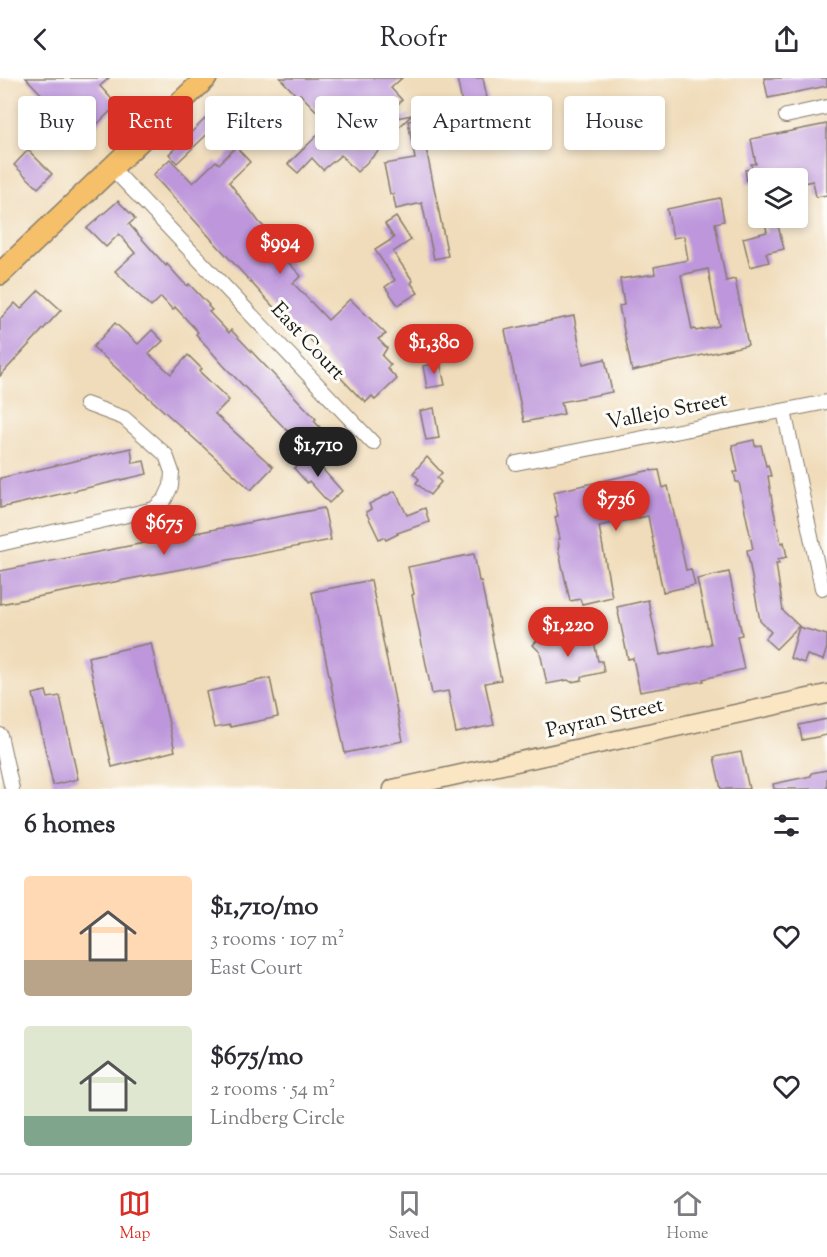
<!DOCTYPE html>
<meta charset="utf-8">
<style>
:root{--surface:#fff;--page:#f2f2f3;--text:#2b2b33;--muted:#7c7c81;--line:#e1e1e2;--accent:#d93025}
body{margin:0;font-family:"Sorts Mill Goudy",serif;background:var(--page);color:var(--text);height:100vh;display:flex;flex-direction:column;font-size:22px;white-space:nowrap}
*{box-sizing:border-box;margin:0}
p{font-size:20px;color:var(--muted)}
.icon{flex:none;width:33px;height:33px;fill:none;stroke:currentColor;stroke-width:2;stroke-linecap:round;stroke-linejoin:round}
.map{position:relative;height:711px;overflow:hidden}
.side{display:flex;flex-direction:column;background:var(--surface);flex:1}
.side>*{flex:none}
.top-card{position:absolute;left:18px;top:18px;width:792px;height:54px;display:flex;gap:12px}
.fabs{position:absolute;left:748px;top:90px;display:grid;gap:12px}
.fabs a{display:grid;place-items:center;width:60px;height:60px;border-radius:6px;background:var(--surface);box-shadow:0 3px 9px #0003;font-size:30px}
.price{position:absolute;translate:-50% -51px;padding:0 14px;border-radius:21px;background:var(--accent);color:#fff;font-size:20px;line-height:39px;filter:drop-shadow(0 2px 3px #0008)}
.price::after{content:'';position:absolute;left:50%;top:36px;width:18px;height:14px;margin-left:-9px;background:inherit;clip-path:polygon(0 0,100% 0,50% 100%)}
.price.selected{background:#222;color:#fff}
ul{padding:0;list-style:none}
li{display:flex;align-items:center;gap:18px;height:150px;padding:0 24px}
li span{display:grid;place-items:center;flex:none;width:168px;height:120px;border-radius:6px;color:#555}
li>.icon{margin-inline-start:auto}
span .icon{width:72px;height:72px;fill:#fffc;stroke-width:1}
li b{font-size:26px}
h2{display:flex;justify-content:space-between;align-items:center;height:72px;padding:0 24px;font-size:26px}
.chip{padding:0 21px;border-radius:6px;background:var(--surface);box-shadow:0 3px 9px #0003;font-size:21px;line-height:54px}
.chip.selected{background:var(--accent);color:#fff}
header{display:flex;justify-content:space-between;align-items:center;height:78px;padding:0 24px;background:var(--surface);font-size:27px;font-weight:600}
.tabs{display:flex;justify-content:space-around;align-items:center;height:84px;border-top:2px solid var(--line);background:var(--surface);font-size:16px;color:var(--muted)}
.tabs a{display:grid;justify-items:center;gap:3px}
.tabs .selected{color:var(--accent)}
.map>svg:first-child{display:block}
.building{fill:#bd96db;fill-rule:evenodd}
.lines{fill:none;stroke-linecap:round;stroke-linejoin:round}
.minor-casing{stroke:#867c6b;stroke-width:16}
.secondary-casing{stroke:#867c6b;stroke-width:21}
.primary-casing{stroke:#867c6b;stroke-width:24}
.minor{stroke:#fff;stroke-width:14}
.secondary{stroke:#fbe6c4;stroke-width:18}
.primary{stroke:#f6c06b;stroke-width:21}
.labels{text-anchor:middle;dominant-baseline:central;stroke-width:6;stroke-linejoin:round;paint-order:stroke}
.street-label{font-size:21px;fill:#1c1c1c;stroke:#fdfcf7}
</style>
<header><svg class="icon" aria-label="back" viewBox="0 0 24 24"><path d="M15 5l-7 7 7 7"/></svg>Roofr<svg class="icon" aria-label="share" viewBox="0 0 24 24"><path d="M12 15V3M7 8l5-5 5 5M5 13v7h14v-7"/></svg></header>
<div class="map">
<svg width="827" height="711" viewBox="0 0 827 711">
<rect width="100%" height="100%" fill="#fdfcf7"/>
<filter id="ink" filterUnits="userSpaceOnUse"><feTurbulence type="fractalNoise" baseFrequency=".0167" numOctaves="2"/><feDisplacementMap in="SourceGraphic" scale="12" xChannelSelector="R" yChannelSelector="G"/><feConvolveMatrix kernelMatrix="1 2 1 2 8 2 1 2 1" color-interpolation-filters="sRGB"/></filter>
<filter id="wash" filterUnits="userSpaceOnUse"><feTurbulence type="fractalNoise" baseFrequency=".008" numOctaves="4" result="noise"/><feDisplacementMap in="SourceGraphic" scale="24" xChannelSelector="R" yChannelSelector="G"/><feGaussianBlur stdDeviation="1.35" result="paint"/><feColorMatrix in="noise" values="0 0 0 0 0 0 0 0 0 0 0 0 0 0 0 0 0 1.4 0 .05"/><feComposite in="paint" operator="in"/></filter>
<g filter="url(#wash)">
<rect width="100%" height="100%" fill="#f0dcba"/>
<g id="blocks">
<g class="building">
<polygon points="26,0 109,0 100,8 117,27 92,51 75,32 65,41"/>
<polygon points="280,0 402,0 391,10 402,22 381,43 412,37 380,67 382,70 357,94 341,77 323,92 312,80 298,95 288,86 329,46 300,16 297,18"/>
<polygon points="457,0 483,0 495,61 470,66"/>
<polygon points="764,0 827,0 827,8 768,20"/>
<polygon points="209,37 218,46 177,85 169,76"/>
<polygon points="420,41 448,178 434,181 422,125 396,131 393,116 390,116 384,86 415,81 408,43"/>
<polygon points="827,46 827,117 816,119 813,103 798,106 798,100 759,100 759,103 747,105 745,92 752,91 751,86 756,86 751,61"/>
<polygon points="236,69 250,84 229,104 259,144 278,163 273,168 301,198 293,205 328,242 350,221 386,256 378,261 387,270 382,278 391,287 387,290 397,301 375,322 372,318 366,324 363,320 362,322 338,297 340,295 323,278 324,276 300,251 298,253 279,235 153,97 170,81 193,105 216,83 219,86"/>
<polygon points="28,72 52,96 38,110 14,87"/>
<path d="M720 120 724 143 715 145 726 203 735 201 748 267 632 293 619 228 624 227 620 201 655 196 654 189 688 182 684 158 673 160 667 131ZM708 191 719 248 696 253 695 251 692 252 681 197Z"/>
<polygon points="118,123 133,138 135,141 129,146 166,188 167,186 183,204 188,208 189,206 209,227 208,228 212,232 209,234 229,255 231,252 316,341 314,343 333,363 315,381 223,287 196,256 198,254 175,229 173,232 161,219 151,229 115,193 135,175 119,156 106,169 87,150"/>
<polygon points="396,139 411,162 393,174 413,203 411,205 418,215 398,227 385,209 395,202 375,172 394,160 385,146"/>
<polygon points="764,140 776,140 784,171 766,175 769,184 750,189 743,160 767,154"/>
<polygon points="39,212 61,232 0,298 0,241 15,225 21,231"/>
<polygon points="574,238 583,286 605,281 612,314 561,324 564,336 524,344 505,252"/>
<polygon points="115,245 138,266 152,252 163,263 149,276 171,296 188,277 202,291 199,293 229,322 215,336 273,389 251,412 93,269"/>
<polygon points="440,284 445,307 427,310 423,288"/>
<polygon points="434,330 439,360 426,362 420,333"/>
<polygon points="754,362 755,368 761,367 766,388 768,387 771,398 768,398 773,429 781,465 784,464 787,479 778,481 779,485 776,485 783,533 799,548 776,571 765,561 771,554 760,543 747,472 753,471 739,404 736,404 734,394 738,394 732,367"/>
<polygon points="131,370 133,385 144,383 147,396 0,430 0,400"/>
<polygon points="309,376 342,413 329,425 309,403 307,405 294,390"/>
<polygon points="427,379 442,395 437,400 441,404 430,417 416,405 419,401 413,395"/>
<polygon points="651,392 651,393 659,392 663,410 668,408 686,492 691,491 695,507 663,514 648,438 599,448 612,519 582,526 580,521 570,523 558,470 559,469 558,461 560,461 555,439 558,438 553,414"/>
<polygon points="395,413 407,437 425,430 429,444 397,455 398,456 386,462 384,459 379,461 366,434 371,431 369,426"/>
<polygon points="324,430 331,462 0,526 0,493"/>
<polygon points="474,476 479,503 481,503 501,602 485,605 494,647 456,655 448,613 432,616 412,517 414,516 408,489"/>
<polygon points="729,494 742,557 737,558 744,591 703,601 704,603 640,614 633,580 628,581 617,529 648,522 660,577 711,566 697,501"/>
<polygon points="371,502 403,663 345,675 312,514"/>
<polygon points="799,549 827,557 827,570 823,582 807,577 804,585 790,580"/>
<polygon points="548,550 561,562 567,559 580,561 593,558 598,583 602,583 604,594 582,599 582,602 571,604 568,602 547,606 540,574 533,567"/>
<polygon points="151,565 175,673 112,689 88,579"/>
<polygon points="270,600 278,639 230,649 230,647 214,650 206,614"/>
<polygon points="46,613 48,620 60,618 78,701 53,707 33,616"/>
<polygon points="827,641 827,657 802,662 799,647"/>
<polygon points="741,674 749,711 721,711 714,679"/>
<polygon points="827,692 827,711 774,711 773,706 811,698 811,695"/>
</g>
</g>
</g>
<g filter="url(#ink)">
<use href="#blocks" fill-opacity="0" stroke="#867c6b" stroke-width="1.5"/>
<g class="lines">
<g class="minor-casing">
<g id="minor">
<polyline points="786,38 827,29"/>
<polyline points="111,89 373,365"/>
<polyline points="784,333 822,510"/>
<polyline points="516,385 827,324"/>
<polyline points="0,466 154,431 165,421 171,408 172,394 166,377 124,340 86,326"/>
<polyline points="0,657 12,711"/>
</g>
</g>
<g class="secondary-casing">
<polyline id="secondary" points="393,711 827,616"/>
</g>
<g class="primary-casing">
<polyline id="primary" points="0,196 206,0"/>
</g>
<use href="#minor" class="minor"/>
<use href="#secondary" class="secondary"/>
<use href="#primary" class="primary"/>
</g>
</g>
<g class="labels">
<g class="street-label">
<text transform="translate(307 264) rotate(47)">East Court</text>
<text transform="translate(667 334) rotate(-11)">Vallejo Street</text>
<text transform="translate(605 641) rotate(-13)">Payran Street</text>
</g>
</g>
</svg>
<div class="fabs">
<a><svg class="icon" aria-label="layers" viewBox="0 0 24 24"><path d="M12 4l9 5-9 5-9-5zM3 14l9 5 9-5"/></svg></a>
</div>
<b class="price" style="left:280px;top:197px">$994</b>
<b class="price" style="left:434px;top:297px">$1,380</b>
<b class="price selected" style="left:318px;top:400px">$1,710</b>
<b class="price" style="left:616px;top:454px">$736</b>
<b class="price" style="left:164px;top:478px">$675</b>
<b class="price" style="left:568px;top:580px">$1,220</b>
<div class="top-card">
<a class="chip">Buy</a>
<a class="chip selected">Rent</a>
<a class="chip">Filters</a>
<a class="chip">New</a>
<a class="chip">Apartment</a>
<a class="chip">House</a>
</div>
</div>
<section class="side">
<h2>6 homes<svg class="icon" aria-label="filters" viewBox="0 0 24 24"><path d="M4 7h16M4 17h16"/><circle cx="9" cy="7" r="2"/><circle cx="15" cy="17" r="2"/></svg></h2>
<ul>
<li><span style="background:linear-gradient(#ffd9b3 70%,#b9a48a 0)"><svg class="icon" aria-label="home" viewBox="0 0 24 24"><path d="M3 11l9-7 9 7M6 9v11h12V9"/></svg></span><div><b>$1,710/mo</b><p>3 rooms · 107 m²</p><p>East Court</p></div><svg class="icon" aria-label="heart" viewBox="0 0 24 24"><path d="M12 20l-8-8c-3-5 5-10 8-4 3-6 11-1 8 4z"/></svg></li>
<li><span style="background:linear-gradient(#dfe7d0 75%,#7fa58c 0)"><svg class="icon" aria-label="home" viewBox="0 0 24 24"><path d="M3 11l9-7 9 7M6 9v11h12V9"/></svg></span><div><b>$675/mo</b><p>2 rooms · 54 m²</p><p>Lindberg Circle</p></div><svg class="icon" aria-label="heart" viewBox="0 0 24 24"><path d="M12 20l-8-8c-3-5 5-10 8-4 3-6 11-1 8 4z"/></svg></li>
</ul>
</section>
<nav class="tabs">
<a class="selected"><svg class="icon" aria-label="map" viewBox="0 0 24 24"><path d="M3 6l6-2 6 2 6-2v14l-6 2-6-2-6 2zM9 4v14M15 6v14"/></svg>Map</a>
<a><svg class="icon" aria-label="saved" viewBox="0 0 24 24"><path d="M7 4h10v16l-5-4-5 4z"/></svg>Saved</a>
<a><svg class="icon" aria-label="home" viewBox="0 0 24 24"><path d="M3 11l9-7 9 7M6 9v11h12V9"/></svg>Home</a>
</nav>
